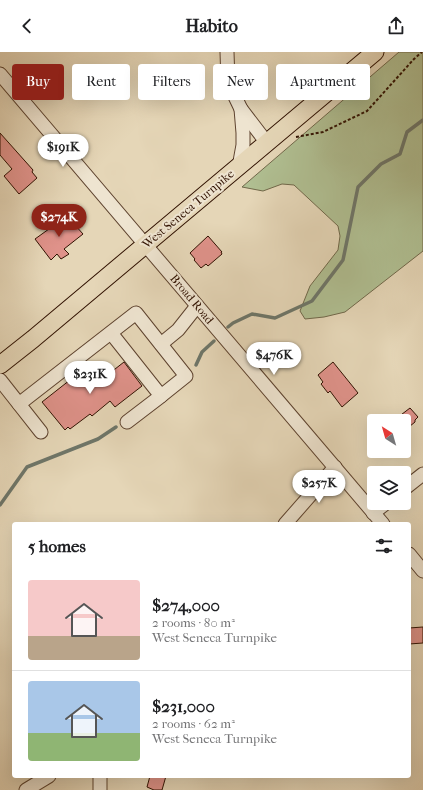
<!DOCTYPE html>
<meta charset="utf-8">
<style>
:root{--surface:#fff;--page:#f2f2f2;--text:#202124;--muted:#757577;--line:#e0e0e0;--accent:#8f2418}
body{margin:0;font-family:"IM FELL French Canon",serif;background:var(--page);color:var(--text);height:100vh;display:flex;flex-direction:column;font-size:15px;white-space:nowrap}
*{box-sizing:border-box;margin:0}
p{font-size:13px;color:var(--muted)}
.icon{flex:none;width:22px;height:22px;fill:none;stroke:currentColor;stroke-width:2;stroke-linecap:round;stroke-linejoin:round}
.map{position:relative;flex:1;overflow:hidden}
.panel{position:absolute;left:12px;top:470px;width:399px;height:256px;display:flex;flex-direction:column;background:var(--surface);border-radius:4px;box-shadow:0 4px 16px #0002}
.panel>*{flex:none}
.top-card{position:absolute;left:12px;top:12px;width:399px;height:36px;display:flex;gap:8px}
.needle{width:26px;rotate:323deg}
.controls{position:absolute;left:367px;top:362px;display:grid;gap:8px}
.controls a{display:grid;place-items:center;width:44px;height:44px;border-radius:4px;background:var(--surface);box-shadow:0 4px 16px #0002;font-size:20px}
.price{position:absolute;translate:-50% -34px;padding:0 9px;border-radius:14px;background:#fff;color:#222;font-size:13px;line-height:26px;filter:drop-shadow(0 1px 2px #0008)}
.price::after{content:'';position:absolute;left:50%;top:24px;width:12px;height:9px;margin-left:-6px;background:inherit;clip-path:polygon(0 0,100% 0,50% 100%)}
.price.active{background:var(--accent);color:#fff}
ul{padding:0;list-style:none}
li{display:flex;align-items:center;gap:12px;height:100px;padding:0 16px}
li+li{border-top:1px solid var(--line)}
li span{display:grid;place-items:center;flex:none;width:112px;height:80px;border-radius:4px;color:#555}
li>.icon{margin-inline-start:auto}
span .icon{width:48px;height:48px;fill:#fffc;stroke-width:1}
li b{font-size:17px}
h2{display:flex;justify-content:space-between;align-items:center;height:48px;padding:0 16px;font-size:17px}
.chip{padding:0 14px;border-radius:4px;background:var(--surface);box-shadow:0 4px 16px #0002;font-size:14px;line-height:36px}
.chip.active{background:var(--accent);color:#fff}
header{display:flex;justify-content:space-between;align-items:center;height:52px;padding:0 16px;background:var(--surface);font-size:18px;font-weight:700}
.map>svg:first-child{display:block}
.green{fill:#b0bf92;stroke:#70684a}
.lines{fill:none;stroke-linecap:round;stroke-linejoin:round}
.stream{stroke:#6e7669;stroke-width:3.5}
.building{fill:#df928a;stroke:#311202}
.minor-casing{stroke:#5e432f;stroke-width:15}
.major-casing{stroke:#311202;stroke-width:19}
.path{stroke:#311202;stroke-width:2;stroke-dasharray:3 2;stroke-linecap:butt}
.minor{stroke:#eee4d0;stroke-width:13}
.major{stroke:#e5d6b7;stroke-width:17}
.labels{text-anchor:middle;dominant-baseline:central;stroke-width:4;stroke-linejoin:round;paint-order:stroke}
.street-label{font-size:12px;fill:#311202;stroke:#eee4d0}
</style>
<header><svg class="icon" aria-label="back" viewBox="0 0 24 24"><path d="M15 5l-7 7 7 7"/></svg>Habito<svg class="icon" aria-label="share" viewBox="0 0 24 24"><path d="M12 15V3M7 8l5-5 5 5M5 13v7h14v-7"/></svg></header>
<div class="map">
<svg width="423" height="738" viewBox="0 0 423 738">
<rect width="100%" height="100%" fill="#e5d6b7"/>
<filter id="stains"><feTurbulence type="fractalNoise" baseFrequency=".005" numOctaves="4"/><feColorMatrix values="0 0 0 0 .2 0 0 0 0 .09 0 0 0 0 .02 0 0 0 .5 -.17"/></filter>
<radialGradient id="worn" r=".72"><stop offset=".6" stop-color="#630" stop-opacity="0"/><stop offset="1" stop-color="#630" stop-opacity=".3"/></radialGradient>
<polygon class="green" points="399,0 423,0 423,199 345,260 324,265 305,267 300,259 310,234 338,198 340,184 338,174 294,133 282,132 263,139 242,135"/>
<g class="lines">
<g class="stream">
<polyline points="228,275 233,271 252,262 275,266 312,249 343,208 358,135 381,112 400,102 407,80 423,68"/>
<polyline points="196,313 202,300 214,289"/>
<polyline points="0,453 27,415 98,387 116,375"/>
</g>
</g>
<g class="building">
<polygon points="0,81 33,118 32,120 37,126 19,142 4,124 12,117 0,103"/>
<polygon points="67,164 83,182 64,197 69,202 61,207 57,202 51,208 35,187"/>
<polygon points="208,184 222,200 221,200 222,202 208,214 206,212 201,216 194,208 195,207 190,201"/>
<polygon points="124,310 142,334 115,355 110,349 92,364 90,362 70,377 68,375 65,378 42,350 89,313 101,328"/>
<polygon points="333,310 358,341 342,355 330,339 328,341 321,332 323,330 318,323"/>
<polygon points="410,356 418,365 415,368 415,370 404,379 404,369 393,369"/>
<polygon points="423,575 423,591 409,592 409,576"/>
<polygon points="150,724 166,724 162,738 154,738 147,735"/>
</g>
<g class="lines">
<g class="minor-casing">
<g id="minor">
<polyline points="227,0 228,30 241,57 267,91"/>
<polyline points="0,22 383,472"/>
<polyline points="239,115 243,93 243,81 241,57"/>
<polyline points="111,281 161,344 127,370"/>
<polyline points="161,292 178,278 197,254"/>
<polyline points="0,328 41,380"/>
<polyline points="19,352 136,261 186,324 161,344"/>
<polyline points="404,437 423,422"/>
<polyline points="373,461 386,451"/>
<polyline points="285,472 335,415"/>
<polyline points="409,502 423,519"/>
<polyline points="100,724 100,738"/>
<polyline points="26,738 49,724"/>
</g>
</g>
<g class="major-casing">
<polyline id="major" points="0,313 33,287 375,0"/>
</g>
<polyline class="path" points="296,85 323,80 367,59 414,7 422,0"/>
<use href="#minor" class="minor"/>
<use href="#major" class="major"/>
</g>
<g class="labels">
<g class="street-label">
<text transform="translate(188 157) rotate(-40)">West Seneca Turnpike</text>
<text transform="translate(192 247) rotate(50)">Broad Road</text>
</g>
</g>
<rect width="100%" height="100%" filter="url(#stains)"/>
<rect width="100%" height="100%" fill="url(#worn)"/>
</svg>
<div class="controls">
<a><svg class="needle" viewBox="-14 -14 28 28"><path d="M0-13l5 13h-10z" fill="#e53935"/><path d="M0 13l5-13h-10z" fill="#757577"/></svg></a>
<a><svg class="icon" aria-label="layers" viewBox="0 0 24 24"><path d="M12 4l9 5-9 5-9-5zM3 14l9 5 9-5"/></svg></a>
</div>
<b class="price" style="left:63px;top:116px">$191K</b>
<b class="price active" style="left:59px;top:186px">$274K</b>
<b class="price" style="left:274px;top:324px">$476K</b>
<b class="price" style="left:90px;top:343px">$231K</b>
<b class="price" style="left:319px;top:452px">$257K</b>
<div class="top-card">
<a class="chip active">Buy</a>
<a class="chip">Rent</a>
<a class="chip">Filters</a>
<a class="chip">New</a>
<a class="chip">Apartment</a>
</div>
<section class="panel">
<h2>5 homes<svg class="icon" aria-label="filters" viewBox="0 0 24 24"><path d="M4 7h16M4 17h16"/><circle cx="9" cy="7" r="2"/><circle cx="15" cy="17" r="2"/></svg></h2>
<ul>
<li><span style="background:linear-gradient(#f6c9c9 70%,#b9a48a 0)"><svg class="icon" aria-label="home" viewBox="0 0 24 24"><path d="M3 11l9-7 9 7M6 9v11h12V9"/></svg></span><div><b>$274,000</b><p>2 rooms · 80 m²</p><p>West Seneca Turnpike</p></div></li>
<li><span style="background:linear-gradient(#a9c7e8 65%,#8fb573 0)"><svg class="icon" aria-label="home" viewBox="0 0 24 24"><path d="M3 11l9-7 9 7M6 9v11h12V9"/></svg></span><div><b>$231,000</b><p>2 rooms · 62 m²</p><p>West Seneca Turnpike</p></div></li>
</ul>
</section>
</div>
